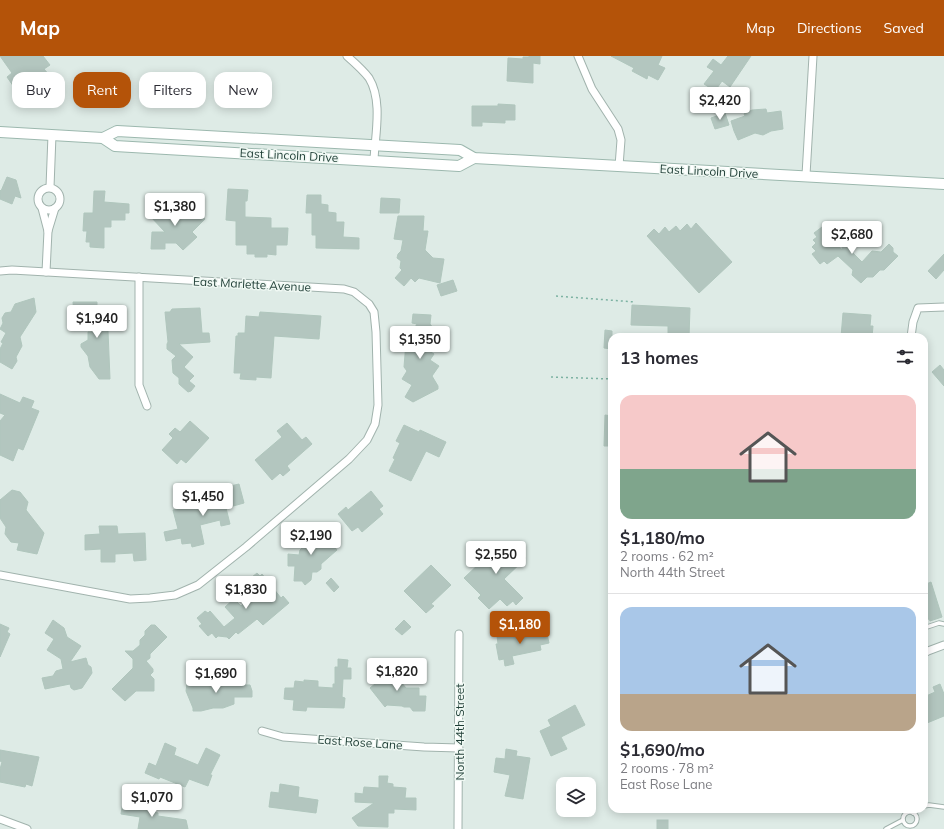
<!DOCTYPE html>
<meta charset="utf-8">
<style>
:root{--surface:#fff;--page:#f2f2f3;--text:#2b2b33;--muted:#7c7c81;--line:#e1e1e2;--accent:#b45309}
body{margin:0;font-family:Mulish,sans-serif;background:var(--page);color:var(--text);height:100vh;display:flex;flex-direction:column;font-size:15px;white-space:nowrap}
*{box-sizing:border-box;margin:0}
p{font-size:13px;color:var(--muted)}
.icon{flex:none;width:22px;height:22px;fill:none;stroke:currentColor;stroke-width:2;stroke-linecap:round;stroke-linejoin:round}
.map{position:relative;flex:1;overflow:hidden}
.panel{position:absolute;left:608px;top:277px;width:320px;height:480px;display:flex;flex-direction:column;background:var(--surface);border-radius:12px;box-shadow:0 2px 10px #0003}
.panel>*{flex:none}
.guide{position:absolute;left:12px;top:16px;width:380px;height:36px;display:flex;gap:8px}
.tools{position:absolute;left:556px;top:721px;display:grid;gap:8px}
.tools a{display:grid;place-items:center;width:40px;height:40px;border-radius:8px;background:var(--surface);box-shadow:0 2px 10px #0003;font-size:20px}
.price{position:absolute;translate:-50% -34px;padding:0 9px;border-radius:4px;background:#fff;color:#222;font-size:13px;line-height:26px;filter:drop-shadow(0 1px 2px #0008)}
.price::after{content:'';position:absolute;left:50%;top:24px;width:12px;height:9px;margin-left:-6px;background:inherit;clip-path:polygon(0 0,100% 0,50% 100%)}
.price.selected{background:var(--accent);color:#fff}
ul{padding:0;list-style:none}
li{display:grid;align-content:center;gap:8px;height:212px;padding:0 12px}
li+li{border-top:1px solid var(--line)}
li span{display:grid;place-items:center;height:124px;border-radius:12px;color:#555}
li>.icon{margin-inline-start:auto}
span .icon{width:72px;height:72px;fill:#fffc;stroke-width:1}
li b{font-size:17px}
h2{display:flex;justify-content:space-between;align-items:center;height:48px;padding:0 12px;font-size:17px}
.chip{padding:0 14px;border-radius:12px;background:var(--surface);box-shadow:0 2px 10px #0003;font-size:14px;line-height:36px}
.chip.selected{background:var(--accent);color:#fff}
header{display:flex;align-items:center;gap:24px;box-sizing:border-box;height:56px;padding:0 20px;background:var(--accent);color:#fff}
header strong{font-size:19px}
nav{display:flex;gap:22px;margin-inline-start:auto;font-size:14px}
.map>svg:first-child{display:block}
.building{fill:#b3c6bf;stroke:#b0c6bd}
.lines{fill:none;stroke-linecap:round;stroke-linejoin:round}
.service-casing{stroke:#a1b3ad;stroke-width:5.5}
.minor-casing{stroke:#a1b3ad;stroke-width:9}
.secondary-casing{stroke:#9cb8ae;stroke-width:12}
.path{stroke:#7cb2a2;stroke-width:1.5;stroke-dasharray:2 3;stroke-linecap:butt}
.service{stroke:#fff;stroke-width:3.5}
.minor{stroke:#fff;stroke-width:7}
.secondary{stroke:#fff;stroke-width:10}
.labels{text-anchor:middle;dominant-baseline:central;stroke-width:3;stroke-linejoin:round;paint-order:stroke}
.street-label{font-size:12px;fill:#1e3d35;stroke:#eff8f3}
</style>
<header>
<strong>Map</strong>
<nav><a>Map</a><a>Directions</a><a>Saved</a></nav>
</header>
<div class="map">
<svg width="944" height="773" viewBox="0 0 944 773">
<rect width="100%" height="100%" fill="#deebe6"/>
<g class="building">
<polygon points="0,0 43,0 50,9 44,13 50,20 27,37 22,30 16,34 7,21 12,17"/>
<polygon points="529,0 540,0 540,8 533,7 533,27 507,25 508,2 523,3 523,1 529,1"/>
<polygon points="611,0 662,0 658,9 665,12 658,24 648,19 647,23 632,15 634,12"/>
<polygon points="728,0 751,0 730,31 722,25 715,35 704,28 714,15 707,11 713,3 721,9"/>
<polygon points="498,48 515,49 515,64 505,64 505,67 482,66 482,70 472,70 472,50 498,50"/>
<polygon points="766,53 767,57 781,55 783,73 771,75 763,79 755,77 738,84 734,75 731,65 745,60 744,58 752,54"/>
<polygon points="725,57 729,69 715,73 711,62"/>
<polygon points="7,121 16,124 21,142 15,140 12,148 0,143 0,134 1,135"/>
<polygon points="228,133 248,134 247,145 245,145 245,161 271,162 271,172 288,172 287,189 276,189 276,199 267,198 267,201 255,201 255,198 247,198 247,189 236,189 236,165 226,164"/>
<polygon points="94,135 105,135 104,146 129,148 129,157 125,157 125,164 111,164 111,171 104,171 104,192 90,191 90,186 86,186 87,175 83,175 84,157 93,157"/>
<polygon points="307,139 321,139 321,148 328,149 328,156 336,157 336,166 344,166 343,181 359,182 359,193 316,192 316,179 312,179 312,157 306,157"/>
<polygon points="381,142 400,143 399,157 380,157"/>
<polygon points="190,147 205,163 192,176 197,181 183,194 176,187 165,187 165,193 151,193 152,176 165,176 150,160 150,155 155,149 159,153 167,154 171,150 178,158"/>
<polygon points="398,160 424,160 423,175 428,175 425,194 433,202 444,203 440,227 419,222 415,226 411,222 404,230 395,222 402,214 400,212 401,205 397,202 398,198 401,195 403,184 394,183"/>
<polygon points="696,167 732,206 699,237 647,180 654,173 659,178 665,171 669,176 676,170 680,175 687,168 691,173"/>
<polygon points="822,171 842,194 843,177 852,177 851,195 862,206 872,195 881,196 889,188 893,192 893,196 898,200 884,214 880,214 873,221 867,221 861,227 852,219 853,214 838,200 827,208 824,205 820,208 812,198 816,195 812,191 816,187 813,184 817,181 814,177"/>
<polygon points="944,198 944,214 936,223 928,215"/>
<polygon points="453,224 457,235 441,240 437,229"/>
<polygon points="34,242 36,256 20,281 22,290 16,301 17,305 12,313 0,306 0,293 3,287 1,286 6,277 0,273 3,267 2,262 5,257 11,256 15,248"/>
<polygon points="73,246 97,246 97,251 107,251 110,323 99,323 90,311 88,300 81,291 81,288 88,284 88,276 95,276 95,258 74,258"/>
<polygon points="632,249 690,252 689,281 668,281 668,270 631,269"/>
<polygon points="200,252 202,277 209,277 210,286 179,288 193,301 184,311 194,320 189,325 195,330 191,335 188,336 179,328 179,322 173,317 172,304 176,300 167,293 167,288 168,286 165,256 170,256 172,253"/>
<polygon points="260,256 321,260 319,283 274,280 271,322 256,321 256,324 240,323 241,317 234,317 236,280 238,280 238,277 245,277 246,260 259,261"/>
<polygon points="843,257 871,259 870,270 873,270 872,281 841,281"/>
<polygon points="413,258 431,259 430,268 433,272 430,277 435,280 432,286 423,291 434,298 430,304 439,310 432,320 438,330 438,333 413,346 405,341 412,329 402,323 407,315 404,311 406,286 417,268 412,267"/>
<polygon points="605,274 612,275 612,293 604,292"/>
<polygon points="940,309 944,314 944,330 932,316"/>
<polygon points="0,338 20,347 23,341 34,345 31,352 39,355 23,394 18,392 13,405 0,399 0,365 5,359 0,357"/>
<polygon points="605,359 612,360 612,390 604,390"/>
<polygon points="190,365 209,382 186,407 181,403 177,408 162,394 173,382 169,378 175,372 180,376"/>
<polygon points="287,367 302,384 306,381 312,388 287,410 290,414 283,420 280,417 272,424 255,404 282,381 277,375"/>
<polygon points="404,369 419,376 420,374 446,386 439,401 426,395 411,425 389,415 395,403 393,402 400,387 396,385"/>
<polygon points="239,428 244,447 226,452 230,468 221,470 220,464 200,469 204,488 192,491 191,487 182,488 181,482 166,485 164,476 178,473 173,454 228,441 226,431"/>
<polygon points="12,434 20,436 28,446 26,454 44,477 37,498 17,494 19,487 11,486 5,478 6,471 0,462 0,444"/>
<polygon points="371,435 383,450 379,453 383,458 362,476 358,471 352,475 338,458 346,451 348,454"/>
<polygon points="99,470 117,470 118,478 145,477 146,504 134,505 133,497 115,498 115,506 101,506 101,493 85,494 85,479 100,478"/>
<polygon points="314,474 320,474 337,494 321,508 321,513 317,516 312,516 311,524 305,529 302,525 294,525 295,510 288,510 288,498 299,499 300,494 305,489 305,482"/>
<polygon points="510,487 526,502 504,523 523,542 516,549 513,545 507,550 500,543 489,553 478,542 481,539 464,522 481,506 476,500 488,488 494,494 500,489 504,493"/>
<polygon points="431,509 451,529 431,548 434,550 426,557 404,535"/>
<polygon points="257,517 260,520 262,518 281,542 283,540 289,547 263,569 257,563 238,578 236,576 229,583 227,581 218,580 216,582 212,577 208,580 199,570 202,568 197,562 205,555 208,557 210,555 224,571 235,562 225,551 234,543 241,550 257,536 247,525"/>
<polygon points="331,522 339,531 334,536 326,527"/>
<polygon points="931,526 942,561 930,565 929,563 924,564 924,529"/>
<polygon points="53,564 64,572 67,581 81,590 70,606 86,602 88,609 91,611 92,617 82,632 74,634 71,632 70,628 45,633 42,622 53,620 56,615 63,613 61,603 47,594 54,583 45,577"/>
<polygon points="404,564 411,571 402,579 395,573"/>
<polygon points="0,568 9,572 7,576 10,578 0,601"/>
<polygon points="151,569 155,569 167,581 150,598 150,602 146,605 153,613 153,616 150,619 154,623 154,635 136,635 125,645 112,633 133,612 133,603 125,595 133,595 140,589 140,584 145,579 145,575"/>
<polygon points="546,573 549,587 540,589 541,594 512,600 514,608 505,610 504,603 499,604 496,588 498,588 497,580 515,577 515,579"/>
<polygon points="338,603 348,604 347,612 351,612 351,623 343,623 342,641 345,642 344,652 307,651 306,655 293,654 294,644 284,643 285,632 294,632 295,625 304,626 304,624 318,625 318,631 333,632 333,628 335,628 335,611 338,611"/>
<polygon points="380,610 382,612 383,610 388,617 391,614 406,632 419,632 419,640 426,640 425,655 413,655 410,651 404,651 402,650 387,649 385,651 370,632 381,623 374,615"/>
<polygon points="198,621 213,622 213,631 238,621 241,629 250,629 252,635 252,641 234,641 234,648 223,652 213,652 201,655 193,655 193,652 186,635 187,628 198,628"/>
<polygon points="940,628 944,638 944,660 927,667 924,661 924,641 935,636 933,631"/>
<polygon points="575,649 585,669 561,681 567,693 551,700 540,675 551,670 548,664"/>
<polygon points="165,687 176,692 174,699 198,709 206,692 220,699 210,719 212,719 208,730 189,723 185,731 160,721 159,723 145,717 149,707 156,710"/>
<polygon points="506,693 517,695 516,700 530,702 523,743 505,740 510,719 494,716 496,702 505,703"/>
<polygon points="0,694 39,701 32,730 26,728 25,731 0,726 0,713 2,706 0,705"/>
<polygon points="379,720 388,720 387,727 393,728 393,731 406,732 405,742 416,742 416,754 394,753 394,757 388,757 388,771 358,770 352,762 374,747 355,746 355,737 363,738 364,731 379,732"/>
<polygon points="280,728 299,731 298,741 318,744 316,757 269,751 271,736 279,737"/>
<polygon points="123,746 154,751 153,756 158,757 158,760 186,764 188,773 138,773 140,761 121,758"/>
<rect x="657" y="764" width="11" height="9"/>
</g>
<g class="lines">
<g class="service-casing">
<g id="service">
<polyline points="924,572 939,567 944,568"/>
<polyline points="924,750 929,749 944,751"/>
<circle cx="910" cy="763" r="7"/>
<polyline points="913,757 919,753"/>
<polyline points="886,773 903,764"/>
</g>
</g>
<g class="minor-casing">
<g id="minor">
<path d="M347 0C355 7 363 14 369 22 383 45 375 79 374 104"/>
<polyline points="578,0 592,33 618,73 621,84 619,110"/>
<polyline points="806,119 813,0"/>
<polyline points="50,131 52,79"/>
<circle cx="49" cy="143" r="11"/>
<polyline points="42,152 48,175 46,216"/>
<polyline points="48,175 55,152"/>
<polyline points="0,215 12,214 344,233 354,236 369,248 374,256 376,276 378,349 375,368 367,384 349,403 246,491 198,529 175,539 150,542 130,543 0,519"/>
<polyline points="139,221 139,329 147,350"/>
<polyline points="911,281 913,266 918,252 944,251"/>
<polyline points="924,597 928,595 944,589"/>
<polyline points="262,675 283,681 424,691 459,692"/>
<polyline points="0,763 27,773"/>
<polyline points="458,773 459,578"/>
</g>
</g>
<g class="secondary-casing">
<g id="secondary">
<polyline points="0,76 103,82 117,75 460,94 474,102 944,128"/>
<polyline points="103,82 115,90 459,110 474,102"/>
</g>
</g>
<g class="path">
<polyline points="556,240 635,246"/>
<polyline points="551,321 612,323"/>
</g>
<use href="#service" class="service"/>
<use href="#minor" class="minor"/>
<use href="#secondary" class="secondary"/>
</g>
<g class="labels">
<g class="street-label">
<text transform="translate(289 99) rotate(3)">East Lincoln Drive</text>
<text transform="translate(709 115) rotate(3)">East Lincoln Drive</text>
<text transform="translate(252 228) rotate(3)">East Marlette Avenue</text>
<text transform="translate(459 676) rotate(-90)">North 44th Street</text>
<text transform="translate(360 686) rotate(4)">East Rose Lane</text>
</g>
</g>
</svg>
<div class="tools">
<a><svg class="icon" aria-label="layers" viewBox="0 0 24 24"><path d="M12 4l9 5-9 5-9-5zM3 14l9 5 9-5"/></svg></a>
</div>
<b class="price" style="left:720px;top:65px">$2,420</b>
<b class="price" style="left:175px;top:171px">$1,380</b>
<b class="price" style="left:852px;top:199px">$2,680</b>
<b class="price" style="left:97px;top:283px">$1,940</b>
<b class="price" style="left:420px;top:304px">$1,350</b>
<b class="price" style="left:203px;top:461px">$1,450</b>
<b class="price" style="left:311px;top:500px">$2,190</b>
<b class="price" style="left:496px;top:519px">$2,550</b>
<b class="price" style="left:246px;top:554px">$1,830</b>
<b class="price selected" style="left:520px;top:589px">$1,180</b>
<b class="price" style="left:397px;top:636px">$1,820</b>
<b class="price" style="left:216px;top:638px">$1,690</b>
<b class="price" style="left:152px;top:762px">$1,070</b>
<div class="guide">
<a class="chip">Buy</a>
<a class="chip selected">Rent</a>
<a class="chip">Filters</a>
<a class="chip">New</a>
</div>
<section class="panel">
<h2>13 homes<svg class="icon" aria-label="filters" viewBox="0 0 24 24"><path d="M4 7h16M4 17h16"/><circle cx="9" cy="7" r="2"/><circle cx="15" cy="17" r="2"/></svg></h2>
<ul>
<li><span style="background:linear-gradient(#f6c9c9 60%,#7fa58c 0)"><svg class="icon" aria-label="home" viewBox="0 0 24 24"><path d="M3 11l9-7 9 7M6 9v11h12V9"/></svg></span><div><b>$1,180/mo</b><p>2 rooms · 62 m²</p><p>North 44th Street</p></div></li>
<li><span style="background:linear-gradient(#a9c7e8 70%,#b9a48a 0)"><svg class="icon" aria-label="home" viewBox="0 0 24 24"><path d="M3 11l9-7 9 7M6 9v11h12V9"/></svg></span><div><b>$1,690/mo</b><p>2 rooms · 78 m²</p><p>East Rose Lane</p></div></li>
</ul>
</section>
</div>
